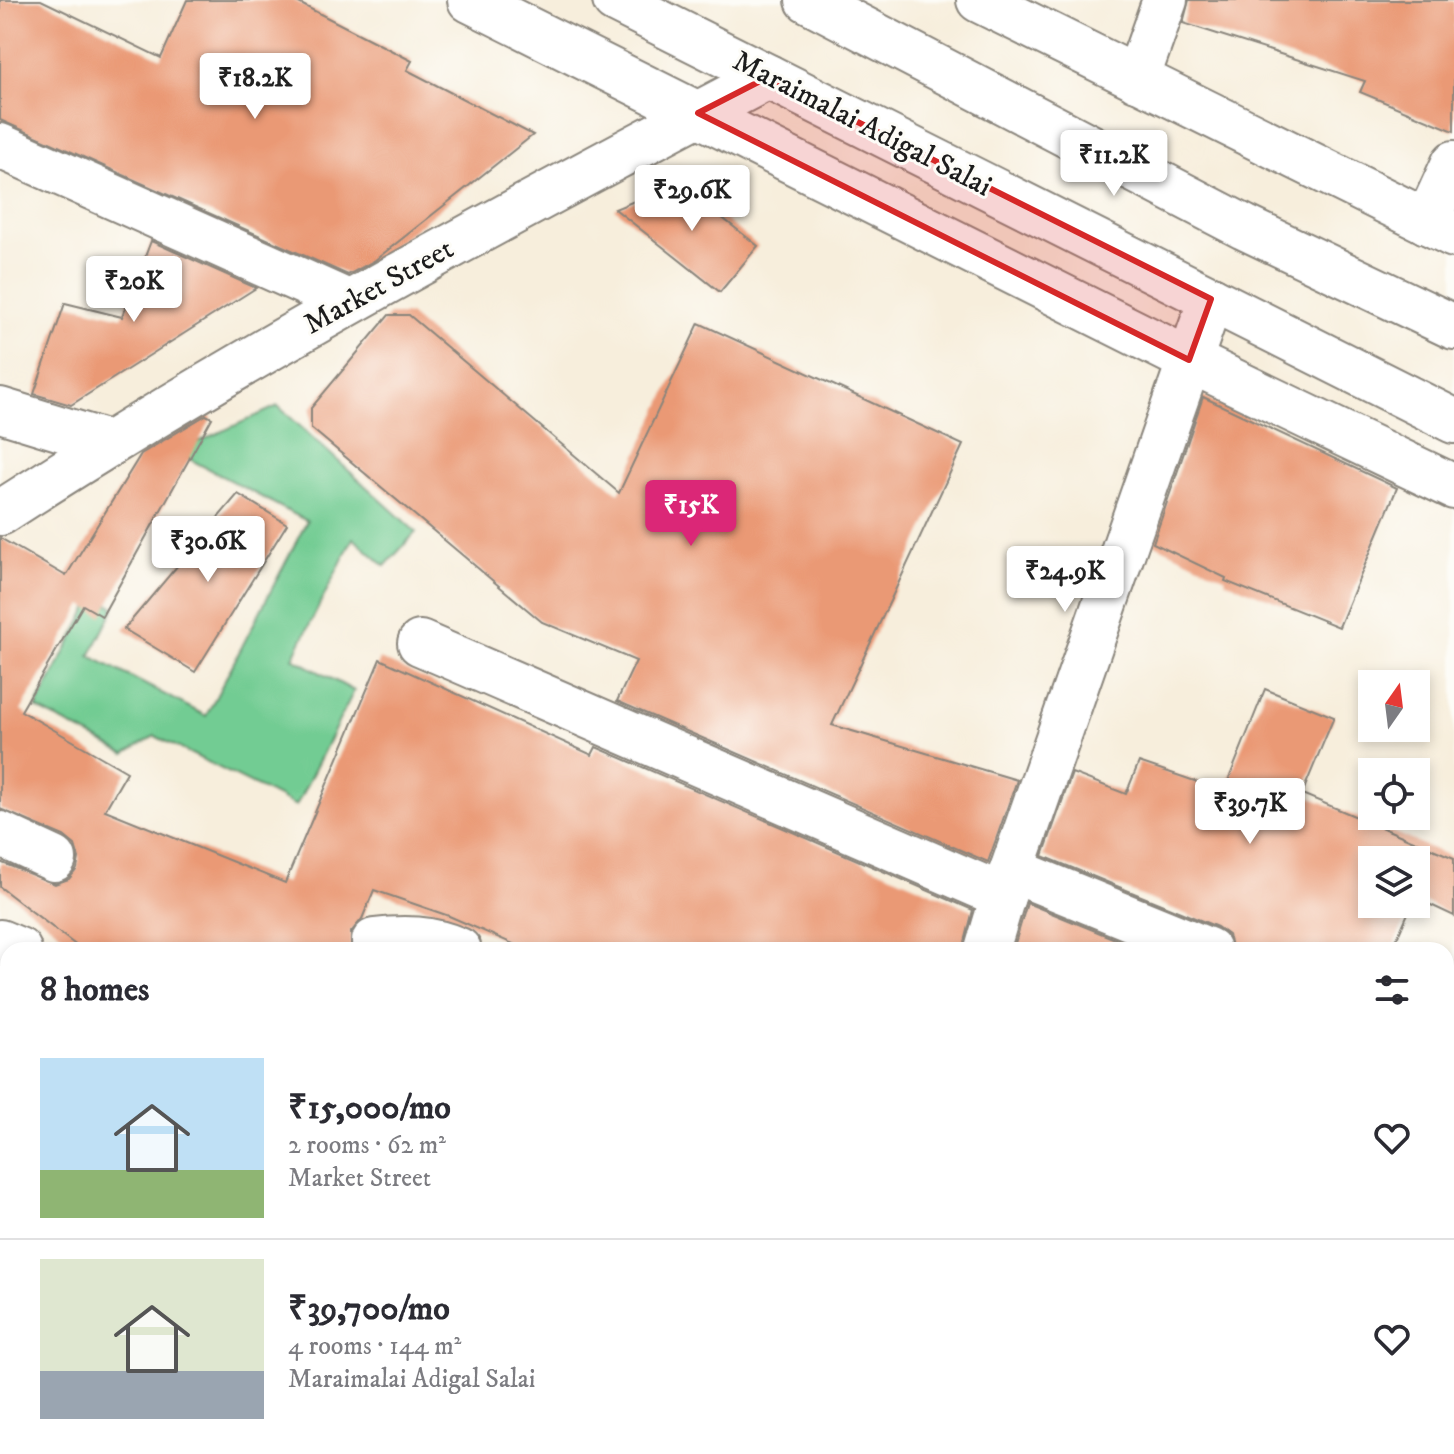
<!DOCTYPE html>
<meta charset="utf-8">
<style>
:root{--surface:#fff;--page:#f2f2f3;--text:#2b2b33;--muted:#7c7c81;--line:#e1e1e2;--accent:#db2777}
body{margin:0;font-family:"IM FELL DW Pica",serif;background:var(--page);color:var(--text);height:100vh;display:flex;flex-direction:column;font-size:30px;white-space:nowrap}
*{box-sizing:border-box;margin:0}
p{font-size:26px;color:var(--muted)}
.icon{flex:none;width:44px;height:44px;fill:none;stroke:currentColor;stroke-width:2;stroke-linecap:round;stroke-linejoin:round}
.map{position:relative;flex:1;overflow:hidden}
.sheet{position:absolute;left:0px;top:942px;width:1454px;height:512px;display:flex;flex-direction:column;background:var(--surface);border-radius:24px 24px 0 0;box-shadow:0 4px 12px #0003}
.sheet>*{flex:none}
.needle{width:52px;rotate:14deg}
.buttons{position:absolute;left:1358px;top:670px;display:grid;gap:16px}
.buttons a{display:grid;place-items:center;width:72px;height:72px;border-radius:0px;background:var(--surface);box-shadow:0 4px 12px #0003;font-size:40px}
.price{position:absolute;translate:-50% -68px;padding:0 18px;border-radius:8px;background:#fff;color:#222;font-size:26px;line-height:52px;filter:drop-shadow(0 2px 4px #0008)}
.price::after{content:'';position:absolute;left:50%;top:48px;width:24px;height:18px;margin-left:-12px;background:inherit;clip-path:polygon(0 0,100% 0,50% 100%)}
.price.current{background:var(--accent);color:#fff}
ul{padding:0;list-style:none}
li{display:flex;align-items:center;gap:24px;height:200px;padding:0 40px}
li+li{border-top:2px solid var(--line)}
li span{display:grid;place-items:center;flex:none;width:224px;height:160px;border-radius:0px;color:#555}
li>.icon{margin-inline-start:auto}
span .icon{width:96px;height:96px;fill:#fffc;stroke-width:1}
li b{font-size:34px}
h2{display:flex;justify-content:space-between;align-items:center;height:96px;padding:0 40px;font-size:34px}
.map>svg:first-child{display:block}
.green{fill:#72cc93;stroke:#477458;stroke-width:2}
.building{fill:#ea9975}
.lines{fill:none;stroke-linecap:round;stroke-linejoin:round}
.minor-casing{stroke:#8a857c;stroke-width:48}
.secondary-casing{stroke:#8a857c;stroke-width:48}
.minor{stroke:#fff;stroke-width:44}
.secondary{stroke:#fff;stroke-width:44}
.marked{fill:#d62828;fill-opacity:0.2;stroke:#d62828;stroke-width:6;stroke-linejoin:round}
.labels{text-anchor:middle;dominant-baseline:central;stroke-width:6;stroke-linejoin:round;paint-order:stroke}
.street-label{font-size:30px;fill:#1c1c1c;stroke:#fdfcf7}
</style>
<div class="map">
<svg width="1454" height="1454" viewBox="0 0 1454 1454">
<rect width="100%" height="100%" fill="#fdfcf7"/>
<filter id="ink" filterUnits="userSpaceOnUse"><feTurbulence type="fractalNoise" baseFrequency=".0125" numOctaves="2"/><feDisplacementMap in="SourceGraphic" scale="16" xChannelSelector="R" yChannelSelector="G"/><feConvolveMatrix kernelMatrix="1 2 1 2 8 2 1 2 1" color-interpolation-filters="sRGB"/></filter>
<filter id="wash" filterUnits="userSpaceOnUse"><feTurbulence type="fractalNoise" baseFrequency=".006" numOctaves="4" result="noise"/><feDisplacementMap in="SourceGraphic" scale="32" xChannelSelector="R" yChannelSelector="G"/><feGaussianBlur stdDeviation="1.8" result="paint"/><feColorMatrix in="noise" values="0 0 0 0 0 0 0 0 0 0 0 0 0 0 0 0 0 1.4 0 .05"/><feComposite in="paint" operator="in"/></filter>
<g filter="url(#wash)">
<rect width="100%" height="100%" fill="#f7eedc"/>
<g class="green">
<polygon points="278,406 416,532 385,566 353,538 293,658 354,691 296,806 155,736 125,754 36,708 94,597 115,607 90,656 206,716 307,521 176,452"/>
<polygon points="1454,1399 1454,1454 1422,1454 1427,1446 1446,1446 1446,1413"/>
</g>
<g id="blocks">
<g class="building">
<polygon points="0,0 41,0 161,58 187,0 293,0 412,61 407,70 533,135 374,261 348,275 0,120"/>
<polygon points="1189,0 1454,0 1454,131 1360,92 1365,81 1183,23"/>
<polygon points="678,183 758,246 720,292 615,209"/>
<polygon points="151,241 256,288 71,405 34,394 65,303 122,317"/>
<polygon points="389,315 409,315 619,493 699,323 963,445 832,725 1017,780 988,862 617,701 636,661 542,622 311,428 311,408"/>
<polygon points="1203,397 1397,488 1339,627 1225,581 1226,578 1153,543"/>
<polygon points="206,415 212,418 102,616 83,605 21,711 127,772 105,810 285,883 380,659 592,755 596,747 973,910 963,950 527,950 449,916 374,890 362,919 351,932 351,950 82,950 0,887 0,862 55,884 69,879 77,869 79,858 75,845 64,836 0,809 0,538 66,576 141,454"/>
<polygon points="238,494 287,524 195,672 124,629"/>
<polygon points="1265,689 1334,717 1302,794 1454,858 1454,916 1416,898 1416,860 1372,860 1372,904 1412,904 1392,950 1232,950 1228,935 1217,927 1043,856 1072,773 1126,794 1139,762 1224,791"/>
<polygon points="1027,903 1142,950 1013,950"/>
</g>
</g>
</g>
<g filter="url(#ink)">
<use href="#blocks" fill-opacity="0" stroke="#8a857c" stroke-width="2"/>
<g class="lines">
<g class="minor-casing">
<g id="minor">
<polyline points="470,0 1189,360 1454,487"/>
<polyline points="979,0 1454,235"/>
<polyline points="1137,79 1165,0"/>
<polyline points="0,146 348,302"/>
<polyline points="1427,222 1454,163"/>
<polyline points="0,410 108,443"/>
<path d="M0 513C247 353 507 214 768 77"/>
<polyline points="420,643 1003,896"/>
<polyline points="0,834 54,859"/>
<polyline points="1012,870 1208,950"/>
<path d="M374 941C405 937 430 938 459 950"/>
<polyline points="0,942 19,950"/>
<polyline points="987,950 1003,896 1211,299"/>
<polyline points="1446,1068 1454,1072"/>
<polyline points="0,1277 8,1261"/>
<polyline points="1446,1379 1454,1364"/>
<polyline points="1165,1446 1181,1454"/>
<polyline points="183,1454 187,1446"/>
<polyline points="473,1454 477,1446"/>
<polyline points="771,1454 775,1446"/>
<polyline points="1407,1454 1411,1446"/>
</g>
</g>
<g class="secondary-casing">
<g id="secondary">
<polyline points="615,0 1454,421"/>
<polyline points="808,0 1244,227 1454,327"/>
</g>
</g>
<use href="#minor" class="minor"/>
<use href="#secondary" class="secondary"/>
</g>
</g>
<path class="marked" d="M768 77 1211 299 1189 360 698 113Z"/>
<g class="labels">
<g class="street-label">
<text transform="translate(862 124) rotate(27)">Maraimalai Adigal Salai</text>
<text transform="translate(379 287) rotate(-29)">Market Street</text>
</g>
</g>
</svg>
<div class="buttons">
<a><svg class="needle" viewBox="-14 -14 28 28"><path d="M0-13l5 13h-10z" fill="#e53935"/><path d="M0 13l5-13h-10z" fill="#7c7c81"/></svg></a>
<a><svg class="icon" aria-label="locate" viewBox="0 0 24 24"><circle cx="12" cy="12" r="6"/><path d="M12 2v4M12 18v4M2 12h4M18 12h4"/></svg></a>
<a><svg class="icon" aria-label="layers" viewBox="0 0 24 24"><path d="M12 4l9 5-9 5-9-5zM3 14l9 5 9-5"/></svg></a>
</div>
<b class="price" style="left:255px;top:121px">₹18.2K</b>
<b class="price" style="left:1114px;top:198px">₹11.2K</b>
<b class="price" style="left:692px;top:233px">₹29.6K</b>
<b class="price" style="left:134px;top:324px">₹20K</b>
<b class="price current" style="left:691px;top:548px">₹15K</b>
<b class="price" style="left:208px;top:584px">₹30.6K</b>
<b class="price" style="left:1065px;top:614px">₹24.9K</b>
<b class="price" style="left:1250px;top:846px">₹39.7K</b>
<section class="sheet">
<h2>8 homes<svg class="icon" aria-label="filters" viewBox="0 0 24 24"><path d="M4 7h16M4 17h16"/><circle cx="9" cy="7" r="2"/><circle cx="15" cy="17" r="2"/></svg></h2>
<ul>
<li><span style="background:linear-gradient(#bfe0f5 70%,#8fb573 0)"><svg class="icon" aria-label="home" viewBox="0 0 24 24"><path d="M3 11l9-7 9 7M6 9v11h12V9"/></svg></span><div><b>₹15,000/mo</b><p>2 rooms · 62 m²</p><p>Market Street</p></div><svg class="icon" aria-label="heart" viewBox="0 0 24 24"><path d="M12 20l-8-8c-3-5 5-10 8-4 3-6 11-1 8 4z"/></svg></li>
<li><span style="background:linear-gradient(#dfe7d0 70%,#9aa5b1 0)"><svg class="icon" aria-label="home" viewBox="0 0 24 24"><path d="M3 11l9-7 9 7M6 9v11h12V9"/></svg></span><div><b>₹39,700/mo</b><p>4 rooms · 144 m²</p><p>Maraimalai Adigal Salai</p></div><svg class="icon" aria-label="heart" viewBox="0 0 24 24"><path d="M12 20l-8-8c-3-5 5-10 8-4 3-6 11-1 8 4z"/></svg></li>
</ul>
</section>
</div>
